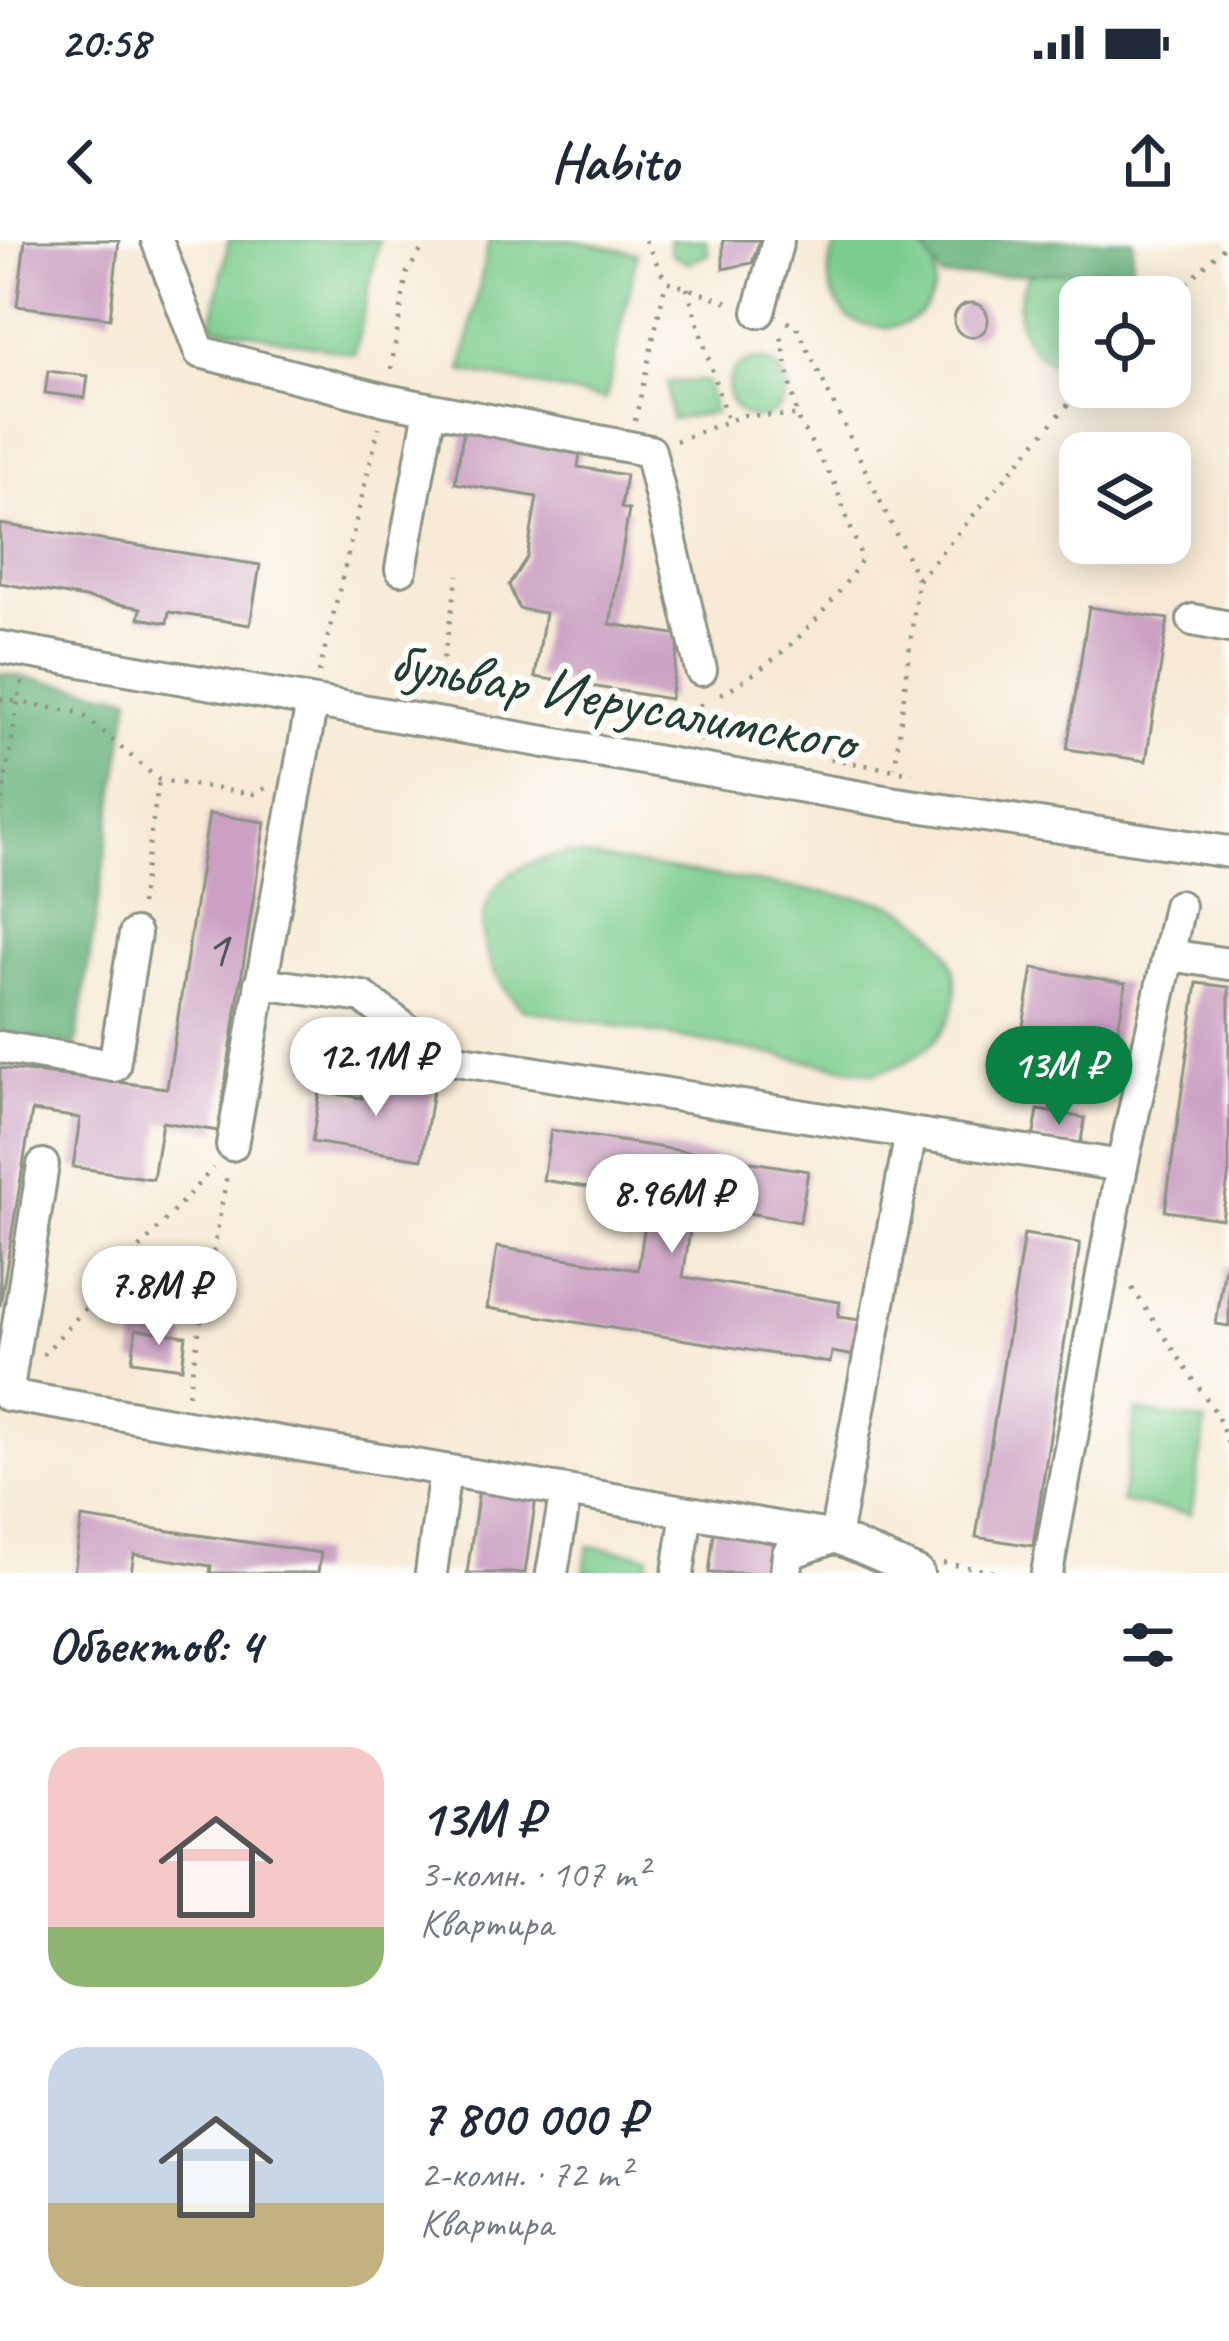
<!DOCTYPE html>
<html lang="ru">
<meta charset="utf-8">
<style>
:root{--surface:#fff;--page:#f6f6f7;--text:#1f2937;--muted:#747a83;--accent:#0b8043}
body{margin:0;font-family:Caveat,sans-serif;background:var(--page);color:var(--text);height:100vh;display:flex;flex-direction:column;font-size:45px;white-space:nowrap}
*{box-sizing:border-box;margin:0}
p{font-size:39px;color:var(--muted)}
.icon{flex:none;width:66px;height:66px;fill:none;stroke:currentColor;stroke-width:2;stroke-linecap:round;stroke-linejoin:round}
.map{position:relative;height:1333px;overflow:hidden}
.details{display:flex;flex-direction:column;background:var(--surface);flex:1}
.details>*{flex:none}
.controls{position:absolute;left:1059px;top:36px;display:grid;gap:24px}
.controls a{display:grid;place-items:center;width:132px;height:132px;border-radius:24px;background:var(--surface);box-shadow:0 6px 30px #0003;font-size:60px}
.price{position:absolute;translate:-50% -102px;padding:0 27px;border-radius:42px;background:#fff;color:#222;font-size:39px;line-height:78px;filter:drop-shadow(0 3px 6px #0008)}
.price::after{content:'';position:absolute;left:50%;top:72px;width:36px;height:27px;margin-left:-18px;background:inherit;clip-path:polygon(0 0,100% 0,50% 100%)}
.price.on{background:var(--accent);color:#fff}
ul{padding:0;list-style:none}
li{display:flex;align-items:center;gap:36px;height:300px;padding:0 48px}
li span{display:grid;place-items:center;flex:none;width:336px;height:240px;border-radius:36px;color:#555}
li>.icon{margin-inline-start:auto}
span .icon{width:144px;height:144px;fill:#fffc;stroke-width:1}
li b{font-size:51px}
h2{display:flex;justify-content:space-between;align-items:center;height:144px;padding:0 48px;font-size:51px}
.status{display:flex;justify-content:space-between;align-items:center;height:84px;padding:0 60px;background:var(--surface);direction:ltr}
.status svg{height:33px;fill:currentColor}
header{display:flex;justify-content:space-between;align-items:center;height:156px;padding:0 48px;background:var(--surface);font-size:54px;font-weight:700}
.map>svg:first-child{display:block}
.green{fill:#7acc8d;stroke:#4c8460;stroke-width:3}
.forest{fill:#63b078;stroke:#417656;stroke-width:3}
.building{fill:#cba0c2}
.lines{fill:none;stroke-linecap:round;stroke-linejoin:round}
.minor-casing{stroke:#8b9384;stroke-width:36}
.path{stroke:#8b9384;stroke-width:4.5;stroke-dasharray:3 9;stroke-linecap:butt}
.minor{stroke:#fff;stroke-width:30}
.labels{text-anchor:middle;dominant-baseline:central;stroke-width:12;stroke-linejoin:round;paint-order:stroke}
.number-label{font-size:54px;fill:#4a5658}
.street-label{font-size:60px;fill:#1f3d34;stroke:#fdfcf7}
</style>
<div class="status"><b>20:58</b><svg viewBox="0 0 49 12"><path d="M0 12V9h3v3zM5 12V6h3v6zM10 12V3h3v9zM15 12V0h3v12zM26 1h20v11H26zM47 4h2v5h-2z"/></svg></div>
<header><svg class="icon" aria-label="back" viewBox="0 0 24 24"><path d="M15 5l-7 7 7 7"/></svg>Habito<svg class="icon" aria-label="share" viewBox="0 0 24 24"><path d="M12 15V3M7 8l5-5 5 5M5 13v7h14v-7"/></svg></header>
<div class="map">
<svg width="1229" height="1333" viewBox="0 0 1229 1333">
<rect width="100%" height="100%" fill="#fdfcf7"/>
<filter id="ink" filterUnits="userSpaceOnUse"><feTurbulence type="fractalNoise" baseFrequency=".00833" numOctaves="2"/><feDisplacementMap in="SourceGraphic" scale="24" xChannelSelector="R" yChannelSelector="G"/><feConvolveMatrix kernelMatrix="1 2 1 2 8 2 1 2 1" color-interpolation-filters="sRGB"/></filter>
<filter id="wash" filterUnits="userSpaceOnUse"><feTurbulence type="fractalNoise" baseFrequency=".004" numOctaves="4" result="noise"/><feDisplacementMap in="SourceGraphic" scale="48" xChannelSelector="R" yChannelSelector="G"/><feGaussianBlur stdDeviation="2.7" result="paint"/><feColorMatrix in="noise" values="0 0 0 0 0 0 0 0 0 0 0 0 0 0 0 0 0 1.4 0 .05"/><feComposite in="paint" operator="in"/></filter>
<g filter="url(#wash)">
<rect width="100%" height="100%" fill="#f7e9d5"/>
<g class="green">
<polygon points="229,0 379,0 355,114 211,85"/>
<polygon points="489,0 573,0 637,13 606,160 462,131"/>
<polygon points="669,0 706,0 709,14 687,23 671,13"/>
<path d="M840 0H925C957 59 908 108 849 78 826 54 822 28 840 0Z"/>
<path d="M1100 24 1123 57H1080V124C1025 132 1003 74 1030 33Z"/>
<circle cx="757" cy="149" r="29"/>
<polygon points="706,141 715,173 671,179 667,142"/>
<path d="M567 614 881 661C985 694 979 811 873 833L522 769C459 704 470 627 567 614Z"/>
<polygon points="1136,1171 1206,1182 1191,1274 1121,1262"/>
<polygon points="588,1306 649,1315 646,1333 584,1333"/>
</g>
<g class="forest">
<polygon points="918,0 1133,0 1132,29 942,38"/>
<polygon points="0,433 130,456 76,806 0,793"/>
</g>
<g id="blocks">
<g class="building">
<polygon points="25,0 119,0 110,78 17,66"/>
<polygon points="723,0 760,0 752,23 723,29"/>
<circle cx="971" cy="80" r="17"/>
<polygon points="48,131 88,136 85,158 45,153"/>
<polygon points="464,188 581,207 578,227 626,235 621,268 629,270 610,384 680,395 670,459 535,437 545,373 519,369 509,345 527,317 537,257 455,243"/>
<polygon points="0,284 260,325 250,385 169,372 167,383 139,378 141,368 0,343"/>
<polygon points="1089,367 1168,379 1146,521 1067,509"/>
<polygon points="209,574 265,582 218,891 162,882 153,939 73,927 80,878 32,871 0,1066 0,828 167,848"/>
<polygon points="1033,728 1126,743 1114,814 1021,798"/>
<polygon points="1197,743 1229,747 1229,932 1222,979 1165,971"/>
<polygon points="365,839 433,850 422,919 312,902 320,851 362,858"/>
<polygon points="1038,870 1085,878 1080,907 1033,899"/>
<polygon points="551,890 808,931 800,982 694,964 683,1037 840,1062 838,1077 861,1080 855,1116 832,1112 830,1123 487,1068 497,1007 638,1030 649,957 543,940"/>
<polygon points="1024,994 1080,1003 1033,1306 976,1297"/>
<polygon points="1225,1026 1229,1027 1229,1086 1216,1084"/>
<polygon points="136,1089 186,1096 182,1128 132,1121"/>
<polygon points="480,1243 537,1251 525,1333 467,1333"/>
<polygon points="82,1278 321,1313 318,1333 210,1333 211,1326 134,1314 131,1333 74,1333"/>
<polygon points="715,1284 774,1291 769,1333 709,1333"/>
</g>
</g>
</g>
<g filter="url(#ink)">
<use href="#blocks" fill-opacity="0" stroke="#8b9384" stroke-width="3"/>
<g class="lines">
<g class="minor-casing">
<g id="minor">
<polyline points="157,0 200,112 386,160 650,211 701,430"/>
<polyline points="759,72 778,0"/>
<polyline points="401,329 430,169"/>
<polyline points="1193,380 1229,387"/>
<polyline points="0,407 890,562 1229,612"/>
<polyline points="1169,715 1229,724"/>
<polyline points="260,743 363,757 444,818 911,893"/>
<polyline points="0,807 114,826 135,694"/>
<polyline points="232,905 312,462"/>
<polyline points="43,925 7,1155 835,1297 918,1333"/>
<polyline points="431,1333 445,1231"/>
<polyline points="552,1333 566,1251"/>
<polyline points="678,1333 687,1272"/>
<polyline points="786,1333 788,1314 835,1297 911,893 1122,926 1179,666"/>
<polyline points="1047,1333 1122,926"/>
</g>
</g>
<g class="path">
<polyline points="645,0 666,41 731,63"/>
<polyline points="687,48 727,180"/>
<polyline points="1170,60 1229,2"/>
<polyline points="787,82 796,85 918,340 895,527"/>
<polyline points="391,129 407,32 428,0"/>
<polyline points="635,181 666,41"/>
<polyline points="676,201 744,175 797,176"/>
<polyline points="918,340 1083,147"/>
<polyline points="319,433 379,187"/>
<polyline points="437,454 458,335"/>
<path d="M721 454C783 419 823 379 862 319L834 242 798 180 780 90"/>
<polyline points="0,459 18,462 22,441"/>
<polyline points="700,502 700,460"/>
<polyline points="830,519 913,533"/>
<polyline points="0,572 18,462 81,473 159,540 253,554 268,547"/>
<polyline points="140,665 159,540"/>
<polyline points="1132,1048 1216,1173 1229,1206"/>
<polyline points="43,1115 213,928"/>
<polyline points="188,1154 227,935"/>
<polyline points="943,1323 1002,1333"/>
</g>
<use href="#minor" class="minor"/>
</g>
</g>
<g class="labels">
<g class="number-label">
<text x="217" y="708">1</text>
</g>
<g class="street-label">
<text transform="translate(623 461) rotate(10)">бульвар Иерусалимского</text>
</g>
</g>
</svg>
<div class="controls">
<a><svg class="icon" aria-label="locate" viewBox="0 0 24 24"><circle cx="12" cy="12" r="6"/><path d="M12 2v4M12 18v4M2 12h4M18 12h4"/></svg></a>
<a><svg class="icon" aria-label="layers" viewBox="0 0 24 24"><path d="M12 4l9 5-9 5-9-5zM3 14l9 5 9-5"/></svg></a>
</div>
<b class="price" style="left:376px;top:879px">12.1M ₽</b>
<b class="price on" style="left:1059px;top:888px">13M ₽</b>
<b class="price" style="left:672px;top:1016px">8.96M ₽</b>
<b class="price" style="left:159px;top:1108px">7.8M ₽</b>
</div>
<section class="details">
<h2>Объектов: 4<svg class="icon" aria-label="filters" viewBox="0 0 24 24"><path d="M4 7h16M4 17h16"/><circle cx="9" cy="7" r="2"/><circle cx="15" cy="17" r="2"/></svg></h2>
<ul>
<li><span style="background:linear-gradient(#f6c9c9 75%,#8fb573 0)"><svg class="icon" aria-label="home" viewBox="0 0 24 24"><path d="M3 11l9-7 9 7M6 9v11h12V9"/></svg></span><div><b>13M ₽</b><p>3-комн. · 107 m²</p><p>Квартира</p></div></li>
<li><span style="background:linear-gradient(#c9d6e8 65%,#c2b280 0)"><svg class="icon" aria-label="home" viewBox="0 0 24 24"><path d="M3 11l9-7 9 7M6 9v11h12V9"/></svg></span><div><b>7 800 000 ₽</b><p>2-комн. · 72 m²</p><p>Квартира</p></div></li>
</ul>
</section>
